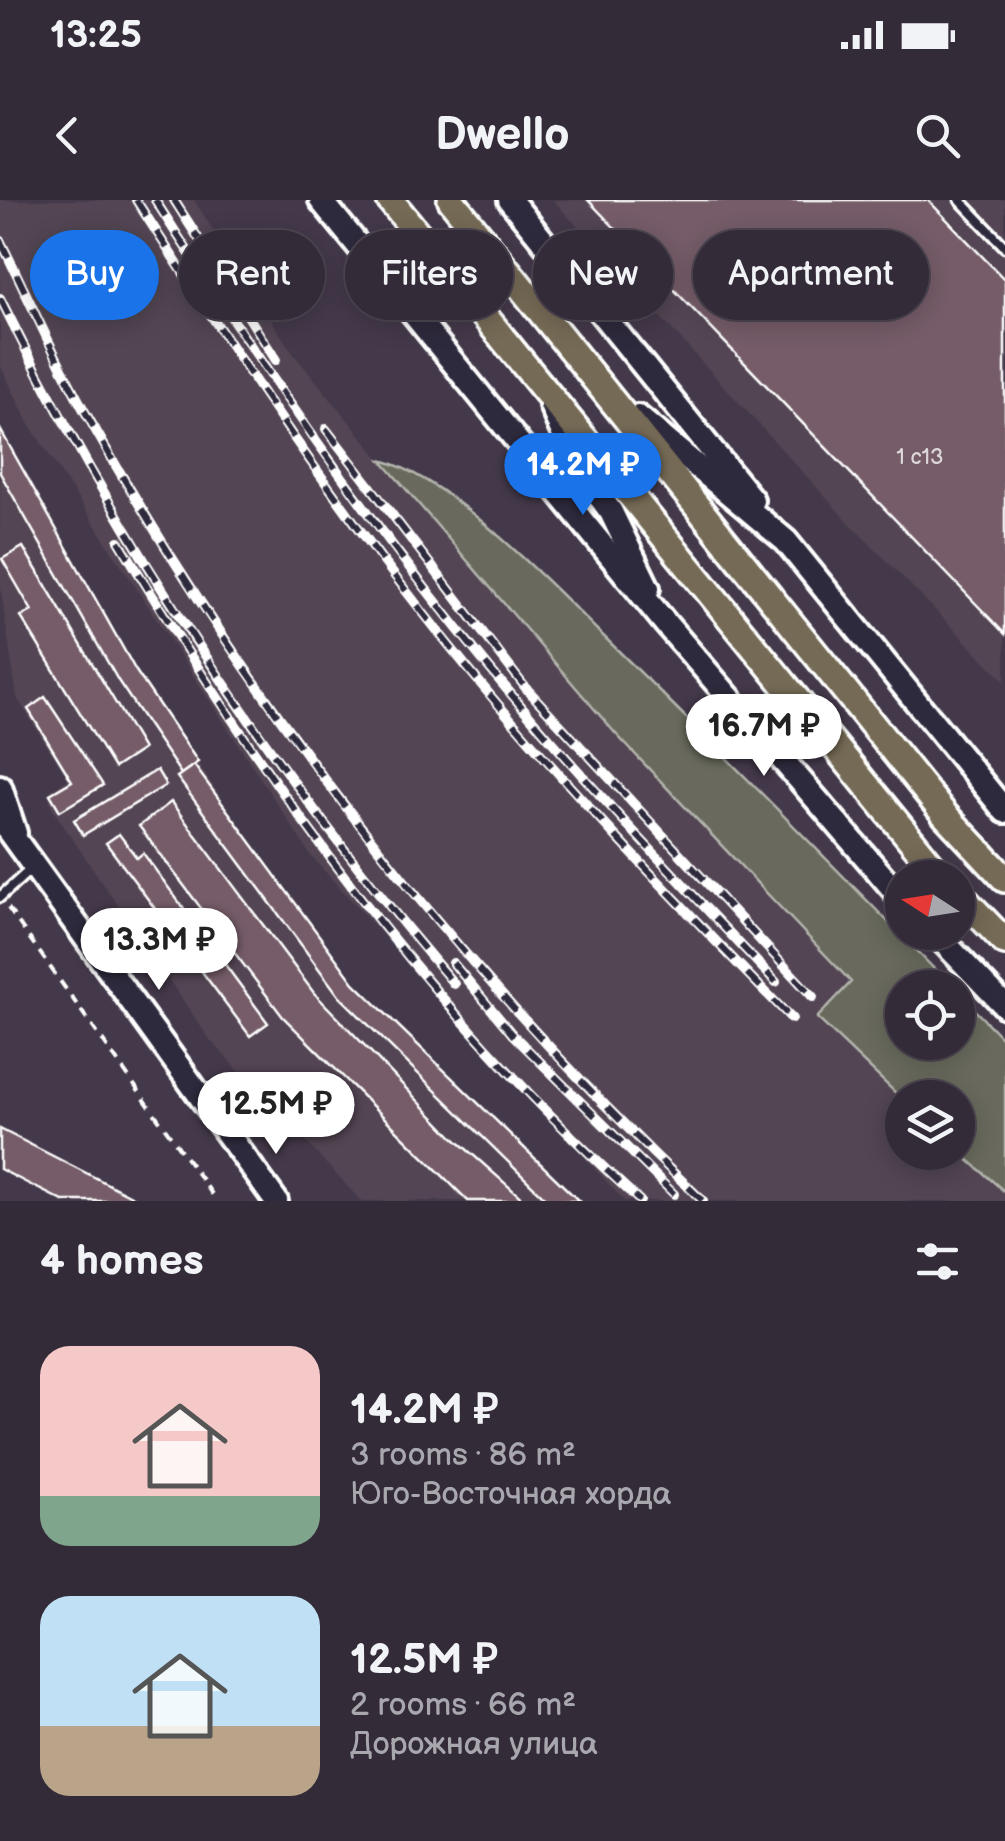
<!DOCTYPE html>
<meta charset="utf-8">
<style>
:root{--surface:#332b38;--page:#3e3743;--text:#f1f3f6;--muted:#a9a7ae;--line:#4e4753;--accent:#1a73e8}
body{margin:0;font-family:"Balsamiq Sans",sans-serif;background:var(--page);color:var(--text);height:100vh;display:flex;flex-direction:column;font-size:38px;white-space:nowrap}
*{box-sizing:border-box;margin:0}
p{font-size:32px;color:var(--muted)}
.icon{flex:none;width:55px;height:55px;fill:none;stroke:currentColor;stroke-width:2;stroke-linecap:round;stroke-linejoin:round}
.map{position:relative;height:1001px;overflow:hidden}
.drawer{display:flex;flex-direction:column;background:var(--surface);flex:1}
.drawer>*{flex:none}
.banner{position:absolute;left:30px;top:30px;width:945px;height:90px;display:flex;gap:20px}
.needle{width:65px;rotate:282deg}
.fabs{position:absolute;left:885px;top:660px;display:grid;gap:20px}
.fabs a{display:grid;place-items:center;width:90px;height:90px;border-radius:50%;background:var(--surface);box-shadow:0 5px 25px #0003,0 0 0 2px var(--line);font-size:50px}
.price{position:absolute;translate:-50% -85px;padding:0 22px;border-radius:35px;background:#fff;color:#222;font-size:32px;line-height:65px;filter:drop-shadow(0 2px 5px #0008)}
.price::after{content:'';position:absolute;left:50%;top:60px;width:30px;height:22px;margin-left:-15px;background:inherit;clip-path:polygon(0 0,100% 0,50% 100%)}
.price.selected{background:var(--accent);color:#fff}
ul{padding:0;list-style:none}
li{display:flex;align-items:center;gap:30px;height:250px;padding:0 40px}
li span{display:grid;place-items:center;flex:none;width:280px;height:200px;border-radius:30px;color:#555}
li>.icon{margin-inline-start:auto}
span .icon{width:120px;height:120px;fill:#fffc;stroke-width:1}
li b{font-size:42px}
h2{display:flex;justify-content:space-between;align-items:center;height:120px;padding:0 40px;font-size:42px}
.chip{padding:0 35px;border-radius:45px;background:var(--surface);box-shadow:0 5px 25px #0003,0 0 0 2px var(--line);font-size:35px;line-height:90px}
.chip.selected{background:var(--accent);color:#fff}
.status{display:flex;justify-content:space-between;align-items:center;height:70px;padding:0 50px;background:var(--surface);direction:ltr}
.status svg{height:28px;fill:currentColor}
header{display:flex;justify-content:space-between;align-items:center;height:130px;padding:0 40px;background:var(--surface);font-size:45px;font-weight:700}
.map>svg:first-child{display:block}
.built{fill:#524453}
.green{fill:#696b5d;stroke:#b4b5ae;stroke-width:2.5}
.building{fill:#745c67;stroke:#fff;stroke-width:2.5}
.lines{fill:none;stroke-linecap:round;stroke-linejoin:round}
.lane-casing{stroke:#fff;stroke-width:15}
.secondary-casing{stroke:#fff;stroke-width:30}
.primary-casing{stroke:#fff;stroke-width:32}
.path{stroke:#fff;stroke-width:4;stroke-dasharray:10 8;stroke-linecap:butt}
.lane{stroke:#2f2a3d;stroke-width:8}
.secondary{stroke:#2f2a3d;stroke-width:22}
.primary{stroke:#746b55;stroke-width:25}
.rail-casing{stroke:#fff;stroke-width:10}
.rail{stroke:#2f2a3d;stroke-width:6;stroke-dasharray:19;stroke-linecap:butt}
.labels{text-anchor:middle;dominant-baseline:central;stroke-width:10;stroke-linejoin:round;paint-order:stroke}
.number-label{font-size:22px;fill:#dcd6d9}
</style>
<div class="status"><b>13:25</b><svg viewBox="0 0 49 12"><path d="M0 12V9h3v3zM5 12V6h3v6zM10 12V3h3v9zM15 12V0h3v12zM26 1h20v11H26zM47 4h2v5h-2z"/></svg></div>
<header><svg class="icon" aria-label="back" viewBox="0 0 24 24"><path d="M15 5l-7 7 7 7"/></svg>Dwello<svg class="icon" aria-label="search" viewBox="0 0 24 24"><circle cx="10" cy="10" r="6"/><path d="M15 15l6 6"/></svg></header>
<div class="map">
<svg width="1005" height="1001" viewBox="0 0 1005 1001">
<rect width="100%" height="100%" fill="#44394a"/>
<filter id="ink" filterUnits="userSpaceOnUse"><feTurbulence type="fractalNoise" baseFrequency=".01" numOctaves="2"/><feDisplacementMap in="SourceGraphic" scale="20" xChannelSelector="R" yChannelSelector="G"/><feConvolveMatrix kernelMatrix="1 2 1 2 8 2 1 2 1" color-interpolation-filters="sRGB"/></filter>
<g filter="url(#ink)">
<g class="built">
<polygon points="0,0 194,0 292,152 381,260 615,533 851,783 817,818 902,899 902,952 958,951 1005,992 1005,1001 624,1001 311,656 29,224 0,165"/>
<polygon points="553,0 1005,0 1005,481 851,325"/>
<polygon points="0,225 137,470 252,646 351,778 582,1001 361,1001 210,840 52,609 48,593 68,579 17,498 0,385"/>
</g>
<path class="green" d="M381 260C447 277 545 378 594 427 716 545 834 667 952 787L902 788V842H958V793L1005 841V992L958 951V898L902 899 817 818 851 782 615 533Z"/>
<g class="building">
<polygon points="588,0 928,0 1005,80 1005,434"/>
<polygon points="0,229 136,471 198,562 181,574 119,482 0,273"/>
<polygon points="23,347 143,549 114,568 21,417 32,411 2,359"/>
<polygon points="45,497 103,585 60,611 50,594 72,581 28,509"/>
<polygon points="194,565 354,783 579,1001 548,1001 339,796 177,577"/>
<polygon points="157,570 166,585 83,635 74,620"/>
<polygon points="171,602 314,793 454,938 525,1001 468,1001 283,817 139,626"/>
<polygon points="119,634 137,658 143,653 268,823 250,836 106,643"/>
<polygon points="0,929 141,1001 63,1001 27,983 0,969"/>
</g>
<g class="lines">
<g class="lane-casing">
<g id="lane">
<polyline points="960,0 1005,47"/>
<polyline points="0,697 32,668"/>
</g>
</g>
<g class="secondary-casing">
<g id="secondary">
<polyline points="321,0 666,424 902,699"/>
<polyline points="510,0 752,300"/>
<polyline points="551,205 577,266 611,312 648,388"/>
<polyline points="638,217 786,341 1005,611"/>
<polyline points="0,587 15,633"/>
<polyline points="0,619 276,1001"/>
<polyline points="934,732 1005,806"/>
</g>
</g>
<g class="primary-casing">
<g id="primary">
<polyline points="390,0 942,678"/>
<polyline points="451,0 945,615 1005,679"/>
<polyline points="958,693 1005,742"/>
</g>
</g>
<polyline class="path" points="8,708 217,1001"/>
<use href="#lane" class="lane"/>
<use href="#secondary" class="secondary"/>
<use href="#primary" class="primary"/>
<g class="rail-casing">
<g id="rail">
<path d="M136 0C226 140 318 279 421 410 534 555 663 688 792 819"/>
<path d="M155 0C258 162 367 320 490 469 580 578 679 680 776 782"/>
<polyline points="174,0 276,160"/>
<path d="M0 40C28 96 53 155 84 210 251 507 455 768 703 1001"/>
<path d="M0 98C120 344 276 576 454 784"/>
<polyline points="326,229 525,487 813,797"/>
<path d="M119 341C264 582 430 812 640 1001"/>
<polyline points="453,763 513,835 674,994"/>
</g>
</g>
<use href="#rail" class="rail"/>
</g>
</g>
<g class="labels">
<g class="number-label">
<text x="920" y="257">1 с13</text>
</g>
</g>
</svg>
<div class="fabs">
<a><svg class="needle" viewBox="-14 -14 28 28"><path d="M0-13l5 13h-10z" fill="#e53935"/><path d="M0 13l5-13h-10z" fill="#a9a7ae"/></svg></a>
<a><svg class="icon" aria-label="locate" viewBox="0 0 24 24"><circle cx="12" cy="12" r="6"/><path d="M12 2v4M12 18v4M2 12h4M18 12h4"/></svg></a>
<a><svg class="icon" aria-label="layers" viewBox="0 0 24 24"><path d="M12 4l9 5-9 5-9-5zM3 14l9 5 9-5"/></svg></a>
</div>
<b class="price selected" style="left:583px;top:318px">14.2M ₽</b>
<b class="price" style="left:764px;top:579px">16.7M ₽</b>
<b class="price" style="left:159px;top:793px">13.3M ₽</b>
<b class="price" style="left:276px;top:957px">12.5M ₽</b>
<div class="banner">
<a class="chip selected">Buy</a>
<a class="chip">Rent</a>
<a class="chip">Filters</a>
<a class="chip">New</a>
<a class="chip">Apartment</a>
</div>
</div>
<section class="drawer">
<h2>4 homes<svg class="icon" aria-label="filters" viewBox="0 0 24 24"><path d="M4 7h16M4 17h16"/><circle cx="9" cy="7" r="2"/><circle cx="15" cy="17" r="2"/></svg></h2>
<ul>
<li><span style="background:linear-gradient(#f6c9c9 75%,#7fa58c 0)"><svg class="icon" aria-label="home" viewBox="0 0 24 24"><path d="M3 11l9-7 9 7M6 9v11h12V9"/></svg></span><div><b>14.2M ₽</b><p>3 rooms · 86 m²</p><p>Юго-Восточная хорда</p></div></li>
<li><span style="background:linear-gradient(#bfe0f5 65%,#b9a48a 0)"><svg class="icon" aria-label="home" viewBox="0 0 24 24"><path d="M3 11l9-7 9 7M6 9v11h12V9"/></svg></span><div><b>12.5M ₽</b><p>2 rooms · 66 m²</p><p>Дорожная улица</p></div></li>
</ul>
</section>
